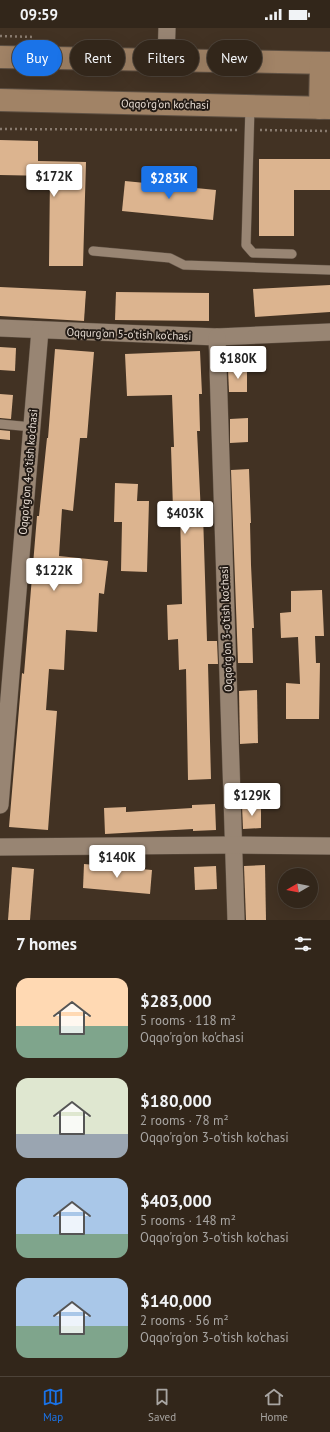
<!DOCTYPE html>
<meta charset="utf-8">
<style>
:root{--surface:#32261a;--page:#3d3227;--text:#f1f3f6;--muted:#a8a5a2;--line:#4d4339;--accent:#1a73e8}
body{margin:0;font-family:"PT Sans",sans-serif;background:var(--page);color:var(--text);height:100vh;display:flex;flex-direction:column;font-size:15px;white-space:nowrap}
*{box-sizing:border-box;margin:0}
p{font-size:13px;color:var(--muted)}
.icon{flex:none;width:22px;height:22px;fill:none;stroke:currentColor;stroke-width:2;stroke-linecap:round;stroke-linejoin:round}
.map{position:relative;height:892px;overflow:hidden}
.side{display:flex;flex-direction:column;background:var(--surface);flex:1}
.side>*{flex:none}
.guide{position:absolute;left:12px;top:12px;width:306px;height:36px;display:flex;gap:8px}
.needle{width:26px;rotate:260deg}
.fabs{position:absolute;left:278px;top:840px;display:grid;gap:8px}
.fabs a{display:grid;place-items:center;width:40px;height:40px;border-radius:50%;background:var(--surface);box-shadow:0 4px 16px #0002,0 0 0 1px var(--line);font-size:20px}
.price{position:absolute;translate:-50% -34px;padding:0 9px;border-radius:4px;background:#fff;color:#222;font-size:13px;line-height:26px;filter:drop-shadow(0 1px 2px #0008)}
.price::after{content:'';position:absolute;left:50%;top:24px;width:12px;height:9px;margin-left:-6px;background:inherit;clip-path:polygon(0 0,100% 0,50% 100%)}
.price.active{background:var(--accent);color:#fff}
ul{padding:0;list-style:none}
li{display:flex;align-items:center;gap:12px;height:100px;padding:0 16px}
li span{display:grid;place-items:center;flex:none;width:112px;height:80px;border-radius:12px;color:#555}
li>.icon{margin-inline-start:auto}
span .icon{width:48px;height:48px;fill:#fffc;stroke-width:1}
li b{font-size:17px}
h2{display:flex;justify-content:space-between;align-items:center;height:48px;padding:0 16px;font-size:17px}
.tag{padding:0 14px;border-radius:18px;background:var(--surface);box-shadow:0 4px 16px #0002,0 0 0 1px var(--line);font-size:14px;line-height:36px}
.tag.active{background:var(--accent);color:#fff}
.status{display:flex;justify-content:space-between;align-items:center;height:28px;padding:0 20px;background:var(--surface);direction:ltr}
.status svg{height:11px;fill:currentColor}
.tabs{display:flex;justify-content:space-around;align-items:center;height:56px;border-top:1px solid var(--line);background:var(--surface);font-size:11px;color:var(--muted)}
.tabs a{display:grid;justify-items:center;gap:2px}
.tabs .active{color:var(--accent)}
.map>svg:first-child{display:block}
.building{fill:#dcb48f}
.lines{fill:none;stroke-linecap:round;stroke-linejoin:round}
.lane-casing{stroke:#5e5043;stroke-width:10}
.street-casing{stroke:#5e5043;stroke-width:18}
.secondary-casing{stroke:#5e5043;stroke-width:24}
.path{stroke:#897b6f;stroke-width:2.5;stroke-dasharray:2 3;stroke-linecap:butt}
.lane{stroke:#988573;stroke-width:9}
.street{stroke:#988573;stroke-width:17}
.secondary{stroke:#a18366;stroke-width:22}
.labels{text-anchor:middle;dominant-baseline:central;stroke-width:4;stroke-linejoin:round;paint-order:stroke}
.street-label{font-size:11px;fill:#e8ddd4;stroke:#231b15}
</style>
<div class="status"><b>09:59</b><svg viewBox="0 0 49 12"><path d="M0 12V9h3v3zM5 12V6h3v6zM10 12V3h3v9zM15 12V0h3v12zM26 1h20v11H26zM47 4h2v5h-2z"/></svg></div>
<div class="map">
<svg width="330" height="892" viewBox="0 0 330 892">
<rect width="100%" height="100%" fill="#423223"/>
<g class="building">
<polygon points="0,112 38,113 38,133 86,134 83,238 49,238 50,148 0,147"/>
<polygon points="259,131 330,131 330,162 294,162 294,208 259,208"/>
<polygon points="125,153 216,162 213,192 122,183"/>
<polygon points="330,257 330,284 255,289 253,261"/>
<polygon points="0,259 86,263 84,293 0,288"/>
<polygon points="116,264 209,265 209,293 115,292"/>
<polygon points="0,319 16,320 15,343 0,342"/>
<polygon points="55,321 94,324 87,410 80,410 73,483 62,481 59,528 108,533 104,566 99,565 97,604 66,602 64,642 49,641 46,682 57,683 48,802 9,799 22,645 24,646 37,488 39,488 47,410 48,410"/>
<polygon points="200,323 202,366 199,366 200,403 197,403 201,486 203,486 207,613 217,613 218,636 208,636 211,751 188,752 186,641 179,642 178,611 168,612 167,577 182,576 180,481 173,481 171,419 174,419 172,367 127,368 125,326"/>
<polygon points="247,340 247,364 229,364 228,341"/>
<polygon points="0,366 13,367 11,391 0,390"/>
<polygon points="248,390 248,414 230,415 230,391"/>
<polygon points="0,402 10,403 10,412 0,411"/>
<polygon points="249,441 251,495 250,495 251,537 254,600 252,600 253,635 238,635 231,442"/>
<polygon points="115,455 138,456 137,473 149,473 147,544 121,543 122,494 114,494"/>
<polygon points="322,562 324,608 315,608 316,635 320,635 319,691 286,691 286,655 300,656 298,609 281,610 280,585 291,584 291,563"/>
<polygon points="257,662 258,715 240,716 239,663"/>
<polygon points="215,776 216,802 193,803 193,801 105,806 104,780 126,779 126,784 192,780 192,777"/>
<polygon points="242,777 261,777 261,800 243,801"/>
<polygon points="84,836 152,842 150,866 83,860"/>
<polygon points="265,837 266,892 246,892 244,838"/>
<polygon points="216,838 217,861 195,862 194,839"/>
<polygon points="12,839 34,841 30,892 8,892"/>
</g>
<g class="lines">
<g class="lane-casing">
<g id="lane">
<polyline points="250,79 246,217 253,225 292,226"/>
<polyline points="93,223 170,230 184,237 330,242"/>
<polyline points="0,396 32,399"/>
</g>
</g>
<g class="street-casing">
<g id="street">
<polyline points="166,32 167,0"/>
<polyline points="0,300 217,309 330,304"/>
<polyline points="217,309 236,892"/>
<polyline points="0,777 40,302"/>
<polyline points="0,819 233,817 330,818"/>
</g>
</g>
<g class="secondary-casing">
<g id="secondary">
<polyline points="0,29 330,35"/>
<polyline points="0,72 330,80"/>
<polyline points="320,80 321,35"/>
</g>
</g>
<g class="path">
<polyline points="0,8 35,9"/>
<polyline points="0,101 237,102"/>
<polyline points="260,102 330,103"/>
</g>
<use href="#lane" class="lane"/>
<use href="#street" class="street"/>
<use href="#secondary" class="secondary"/>
</g>
<g class="labels">
<g class="street-label">
<text transform="translate(165 76) rotate(1)">Oqqo'rg'on ko'chasi</text>
<text transform="translate(129 306) rotate(2)">Oqqurg'on 5-o'tish ko'chasi</text>
<text transform="translate(28 444) rotate(-85)">Oqqo'rg'on 4-o'tish ko'chasi</text>
<text transform="translate(226 601) rotate(-92)">Oqqo'rg'on 3-o'tish ko'chasi</text>
</g>
</g>
</svg>
<div class="fabs">
<a><svg class="needle" viewBox="-14 -14 28 28"><path d="M0-13l5 13h-10z" fill="#e53935"/><path d="M0 13l5-13h-10z" fill="#a8a5a2"/></svg></a>
</div>
<b class="price" style="left:54px;top:170px">$172K</b>
<b class="price active" style="left:169px;top:172px">$283K</b>
<b class="price" style="left:238px;top:352px">$180K</b>
<b class="price" style="left:185px;top:507px">$403K</b>
<b class="price" style="left:54px;top:564px">$122K</b>
<b class="price" style="left:252px;top:789px">$129K</b>
<b class="price" style="left:117px;top:851px">$140K</b>
<div class="guide">
<a class="tag active">Buy</a>
<a class="tag">Rent</a>
<a class="tag">Filters</a>
<a class="tag">New</a>
</div>
</div>
<section class="side">
<h2>7 homes<svg class="icon" aria-label="filters" viewBox="0 0 24 24"><path d="M4 7h16M4 17h16"/><circle cx="9" cy="7" r="2"/><circle cx="15" cy="17" r="2"/></svg></h2>
<ul>
<li><span style="background:linear-gradient(#ffd9b3 60%,#7fa58c 0)"><svg class="icon" aria-label="home" viewBox="0 0 24 24"><path d="M3 11l9-7 9 7M6 9v11h12V9"/></svg></span><div><b>$283,000</b><p>5 rooms · 118 m²</p><p>Oqqo'rg'on ko'chasi</p></div></li>
<li><span style="background:linear-gradient(#dfe7d0 70%,#9aa5b1 0)"><svg class="icon" aria-label="home" viewBox="0 0 24 24"><path d="M3 11l9-7 9 7M6 9v11h12V9"/></svg></span><div><b>$180,000</b><p>2 rooms · 78 m²</p><p>Oqqo'rg'on 3-o'tish ko'chasi</p></div></li>
<li><span style="background:linear-gradient(#a9c7e8 70%,#7fa58c 0)"><svg class="icon" aria-label="home" viewBox="0 0 24 24"><path d="M3 11l9-7 9 7M6 9v11h12V9"/></svg></span><div><b>$403,000</b><p>5 rooms · 148 m²</p><p>Oqqo'rg'on 3-o'tish ko'chasi</p></div></li>
<li><span style="background:linear-gradient(#a9c7e8 60%,#7fa58c 0)"><svg class="icon" aria-label="home" viewBox="0 0 24 24"><path d="M3 11l9-7 9 7M6 9v11h12V9"/></svg></span><div><b>$140,000</b><p>2 rooms · 56 m²</p><p>Oqqo'rg'on 3-o'tish ko'chasi</p></div></li>
</ul>
</section>
<nav class="tabs">
<a class="active"><svg class="icon" aria-label="map" viewBox="0 0 24 24"><path d="M3 6l6-2 6 2 6-2v14l-6 2-6-2-6 2zM9 4v14M15 6v14"/></svg>Map</a>
<a><svg class="icon" aria-label="saved" viewBox="0 0 24 24"><path d="M7 4h10v16l-5-4-5 4z"/></svg>Saved</a>
<a><svg class="icon" aria-label="home" viewBox="0 0 24 24"><path d="M3 11l9-7 9 7M6 9v11h12V9"/></svg>Home</a>
</nav>
